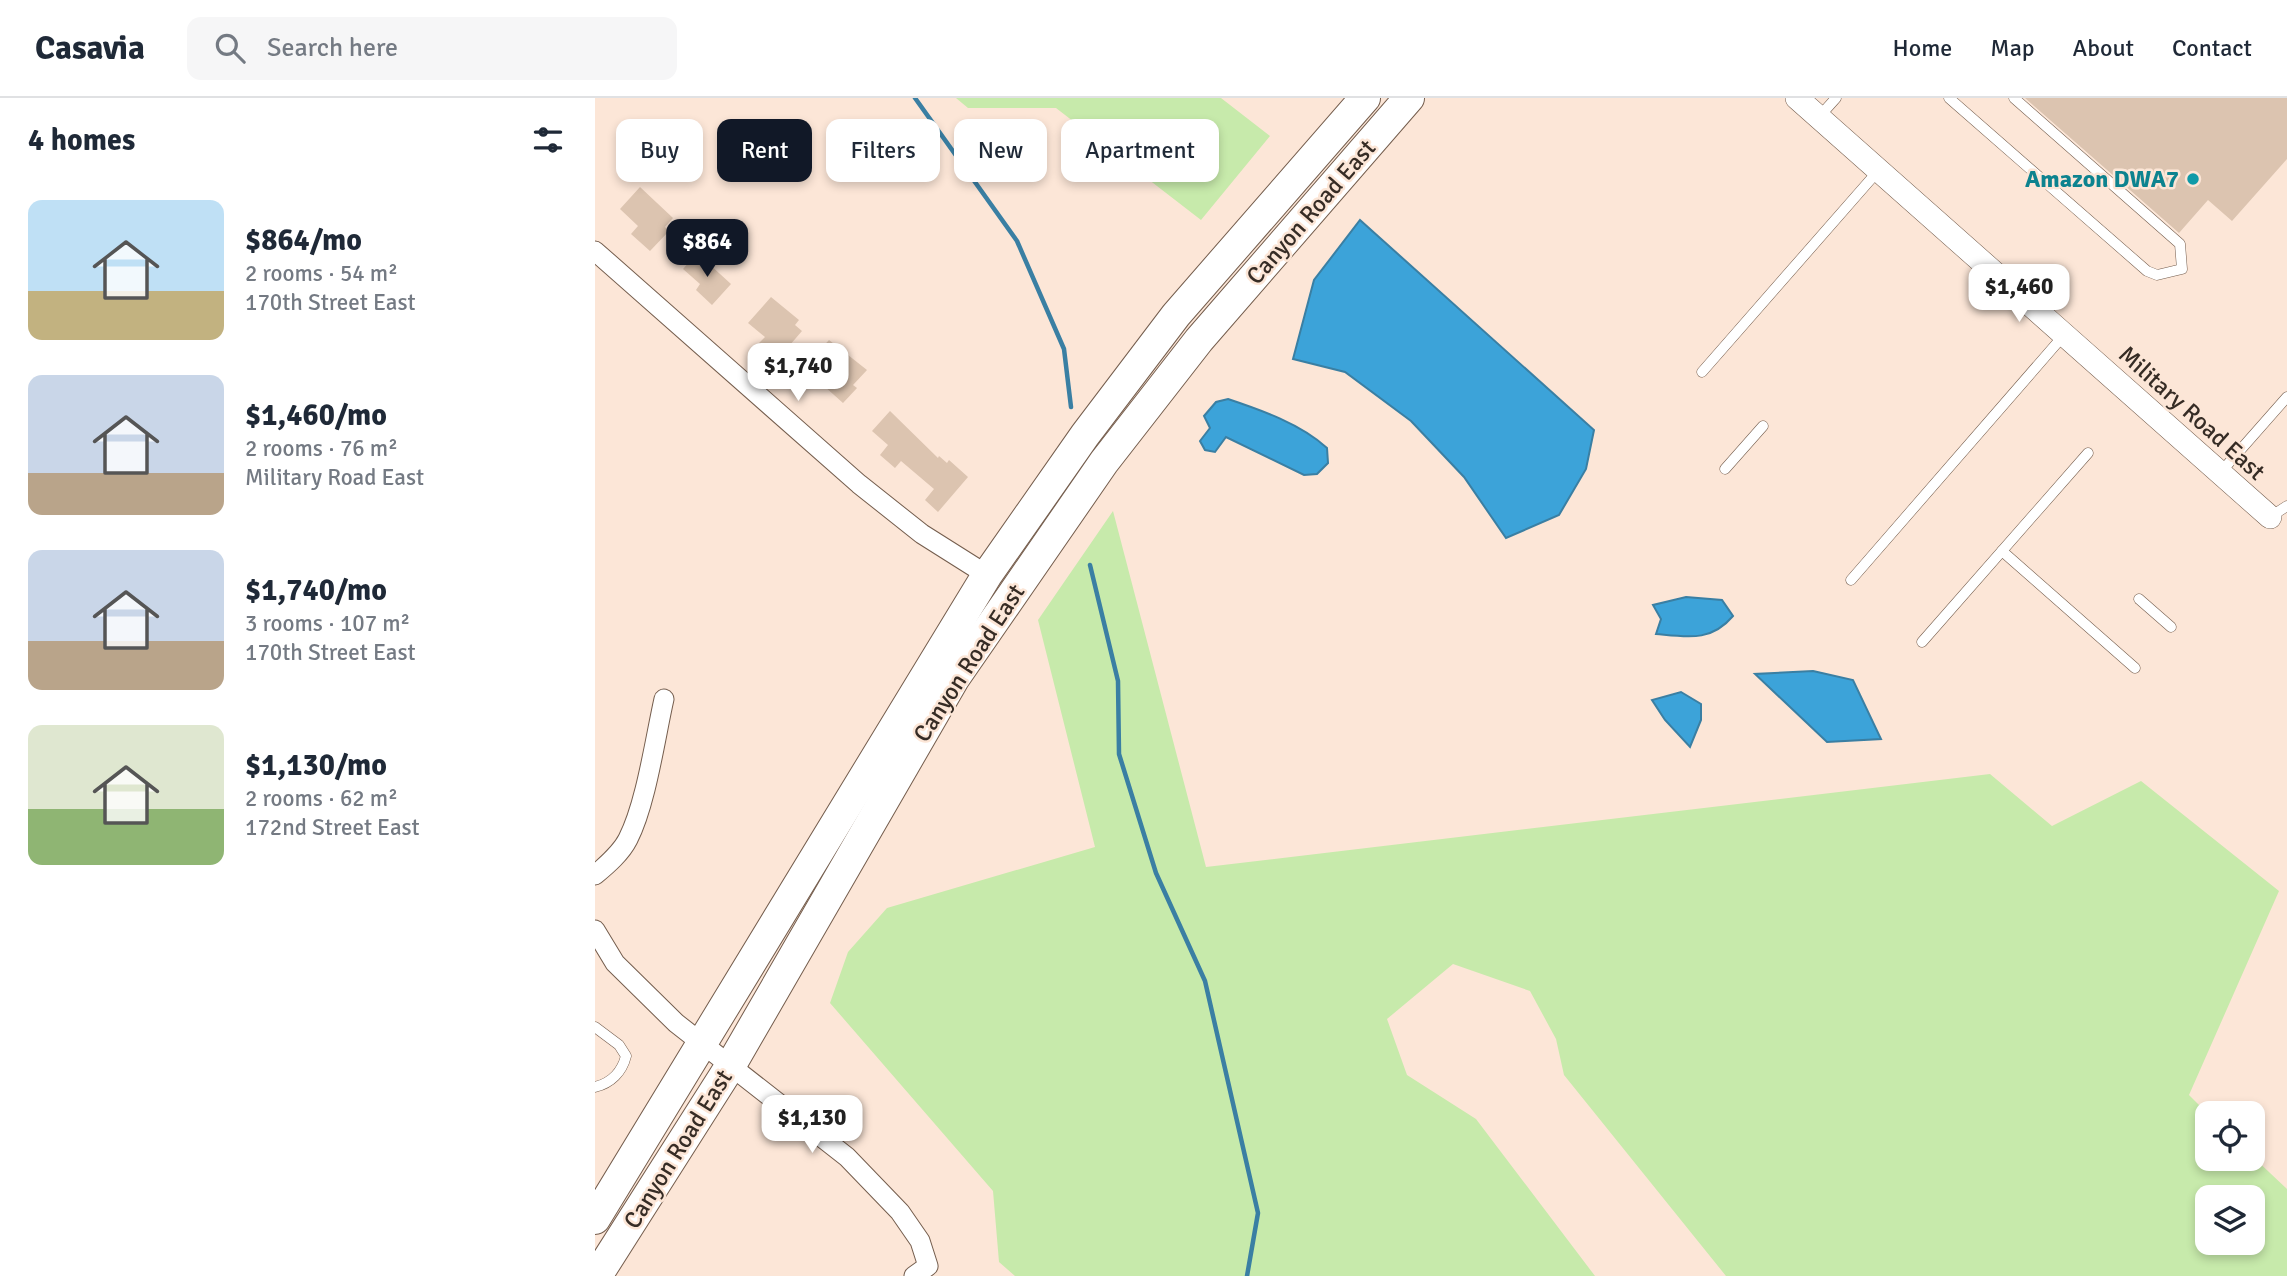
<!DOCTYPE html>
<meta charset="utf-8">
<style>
:root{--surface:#fff;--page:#f6f6f7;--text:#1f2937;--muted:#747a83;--line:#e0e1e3;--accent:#111827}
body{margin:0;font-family:Signika,sans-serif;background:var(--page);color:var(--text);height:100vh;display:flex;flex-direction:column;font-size:26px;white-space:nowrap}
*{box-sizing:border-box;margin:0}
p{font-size:23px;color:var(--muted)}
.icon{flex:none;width:38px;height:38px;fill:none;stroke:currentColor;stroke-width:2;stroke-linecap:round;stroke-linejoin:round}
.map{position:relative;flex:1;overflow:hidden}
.details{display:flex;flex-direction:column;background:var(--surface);width:595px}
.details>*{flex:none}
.guide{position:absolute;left:21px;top:21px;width:665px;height:63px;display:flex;gap:14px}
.controls{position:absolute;left:1600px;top:1003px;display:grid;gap:14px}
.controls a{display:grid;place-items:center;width:70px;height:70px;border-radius:14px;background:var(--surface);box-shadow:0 4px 10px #0003;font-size:35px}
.price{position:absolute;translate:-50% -60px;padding:0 16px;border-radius:14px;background:#fff;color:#222;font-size:23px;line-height:46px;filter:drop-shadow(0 2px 4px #0008)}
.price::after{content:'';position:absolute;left:50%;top:42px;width:21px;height:16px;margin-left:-10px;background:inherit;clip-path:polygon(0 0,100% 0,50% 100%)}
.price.selected{background:var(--accent);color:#fff}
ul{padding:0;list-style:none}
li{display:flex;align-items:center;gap:21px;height:175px;padding:0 28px}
li span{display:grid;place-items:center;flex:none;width:196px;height:140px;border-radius:14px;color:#555}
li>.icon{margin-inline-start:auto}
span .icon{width:84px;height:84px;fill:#fffc;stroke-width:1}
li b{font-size:30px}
h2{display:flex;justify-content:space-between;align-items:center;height:84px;padding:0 28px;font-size:30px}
.tag{padding:0 24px;border-radius:14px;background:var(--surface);box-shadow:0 4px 10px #0003;font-size:24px;line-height:63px}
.tag.selected{background:var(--accent);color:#fff}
header{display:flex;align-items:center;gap:42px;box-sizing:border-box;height:98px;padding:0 35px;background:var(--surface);border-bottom:2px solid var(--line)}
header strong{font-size:33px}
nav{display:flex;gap:38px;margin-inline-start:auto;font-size:24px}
.search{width:490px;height:63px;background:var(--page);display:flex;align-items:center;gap:18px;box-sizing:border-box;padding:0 24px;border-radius:14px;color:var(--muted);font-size:26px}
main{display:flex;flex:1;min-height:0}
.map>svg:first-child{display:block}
.green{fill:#c7eaab;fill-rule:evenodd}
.water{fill:#3ca3d9;stroke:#3a7fa3;stroke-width:2}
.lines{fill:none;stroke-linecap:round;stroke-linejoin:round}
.stream{stroke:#3a7fa3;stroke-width:4.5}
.building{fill:#dcc4b0}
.service-casing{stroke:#745d4d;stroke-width:11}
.minor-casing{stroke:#745d4d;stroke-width:21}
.tertiary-casing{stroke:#745d4d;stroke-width:24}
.primary-casing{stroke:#745d4d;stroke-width:32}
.service{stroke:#fff;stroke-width:10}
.minor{stroke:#fff;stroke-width:19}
.tertiary{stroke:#fff;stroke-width:23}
.primary{stroke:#fff;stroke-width:30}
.culture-dot{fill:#0f9aa8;stroke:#fce6d7;stroke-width:2.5}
.labels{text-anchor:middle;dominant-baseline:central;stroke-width:5;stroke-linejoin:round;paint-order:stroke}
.culture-label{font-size:24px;font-weight:bold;fill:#0d838f;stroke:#fce6d7;text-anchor:end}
.street-label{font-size:24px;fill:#362c25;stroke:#fce6d7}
</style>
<header>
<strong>Casavia</strong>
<div class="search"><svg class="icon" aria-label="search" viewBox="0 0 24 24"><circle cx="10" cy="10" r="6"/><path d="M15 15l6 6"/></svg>Search here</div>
<nav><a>Home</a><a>Map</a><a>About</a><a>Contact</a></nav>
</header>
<main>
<section class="details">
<h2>4 homes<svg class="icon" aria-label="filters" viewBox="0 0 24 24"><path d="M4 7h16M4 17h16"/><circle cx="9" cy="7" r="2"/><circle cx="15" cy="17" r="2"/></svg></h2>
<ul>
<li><span style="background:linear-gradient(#bfe0f5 65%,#c2b280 0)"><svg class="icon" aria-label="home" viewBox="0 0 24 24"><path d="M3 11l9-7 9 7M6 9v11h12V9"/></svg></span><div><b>$864/mo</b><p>2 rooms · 54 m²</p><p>170th Street East</p></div></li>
<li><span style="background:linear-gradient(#c9d6e8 70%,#b9a48a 0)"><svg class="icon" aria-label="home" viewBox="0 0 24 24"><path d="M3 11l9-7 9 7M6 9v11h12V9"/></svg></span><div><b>$1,460/mo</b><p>2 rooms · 76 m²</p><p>Military Road East</p></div></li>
<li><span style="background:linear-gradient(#c9d6e8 65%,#b9a48a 0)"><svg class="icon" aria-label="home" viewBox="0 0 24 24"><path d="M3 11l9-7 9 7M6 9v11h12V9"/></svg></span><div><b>$1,740/mo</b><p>3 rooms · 107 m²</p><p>170th Street East</p></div></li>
<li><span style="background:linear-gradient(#dfe7d0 60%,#8fb573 0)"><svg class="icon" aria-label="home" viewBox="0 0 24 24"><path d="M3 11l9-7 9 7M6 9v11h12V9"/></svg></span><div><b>$1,130/mo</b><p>2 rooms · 62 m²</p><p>172nd Street East</p></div></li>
</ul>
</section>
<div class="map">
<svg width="1692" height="1178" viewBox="0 0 1692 1178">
<rect width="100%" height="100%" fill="#fce6d7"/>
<g class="green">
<polygon points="361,0 626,0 675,38 606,122 461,10 373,10"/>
<path d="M518 413 611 769 1395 676 1457 728 1546 683 1684 793 1594 997 1612 1015V1060H1657V1058L1692 1091V1178H1131L969 977 961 941 935 893 858 866 792 921 812 977 881 1021 1000 1178H420L404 1164 398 1093 235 905 253 854 292 810 500 749 443 522ZM1657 1099V1144H1612V1099Z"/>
</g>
<g class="water">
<polygon points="765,122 999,332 991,371 964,417 911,440 869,379 816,323 750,274 698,261 719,182"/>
<path d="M633 301C666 312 706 326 732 350L733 365 722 376 709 377 631 339 620 354 610 352 605 343 615 330 609 318 621 304Z"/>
<path d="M1091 499 1127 502 1138 518C1116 544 1093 539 1061 536L1066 521 1058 507Z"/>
<polygon points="1218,573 1258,582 1286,641 1232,644 1160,576"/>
<polygon points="1086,594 1106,606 1106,622 1095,649 1070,622 1057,602"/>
</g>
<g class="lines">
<g class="stream">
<polyline points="320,0 422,143 469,251 476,309"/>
<polyline points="495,467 523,583 524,656 561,775 610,883 663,1115 652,1178"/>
</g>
</g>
<g class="building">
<polygon points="1430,0 1692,0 1692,61 1637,123 1613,102 1584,135"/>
<polygon points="45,89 78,120 70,129 74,133 55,153 36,136 43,128 25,111"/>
<polygon points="102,155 136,186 117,207 101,192 105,186 88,171"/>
<polygon points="176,199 204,222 200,227 207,233 182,262 163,246 170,239 153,225"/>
<polygon points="234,242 272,272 258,287 262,290 248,305 229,288 235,281 222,270 228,263 221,256"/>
<polygon points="295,313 343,360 344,358 352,365 354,362 373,379 343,414 330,402 339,391 306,363 300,370 285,357 293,347 277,333"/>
</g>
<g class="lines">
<g class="service-casing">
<g id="service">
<polyline points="1354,0 1552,173 1562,177 1587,171 1585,146 1419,0"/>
<polyline points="1224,19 1241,0"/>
<polyline points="1107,274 1283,73"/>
<polyline points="1130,371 1168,328"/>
<polyline points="1625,375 1692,299"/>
<polyline points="1675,419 1692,408"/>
<polyline points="1407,453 1540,570"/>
<polyline points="1256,482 1469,237"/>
<polyline points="1544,501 1576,529"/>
<polyline points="1327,544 1493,355"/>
<path d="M0 929 24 947 31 958C27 974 16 985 0 989"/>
</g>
</g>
<g class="minor-casing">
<g id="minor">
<polyline points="0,153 264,386 327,436 392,477"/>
<path d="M0 777C12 767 26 755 33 741 51 706 60 641 69 601"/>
<polyline points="0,832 20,865 81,925 252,1059 305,1114 325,1143 333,1168 319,1178"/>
</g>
</g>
<g class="tertiary-casing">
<polyline id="tertiary" points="1202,0 1675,419"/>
</g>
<g class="primary-casing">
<g id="primary">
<polyline points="0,1121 392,477 490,337 581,217 770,0"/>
<polyline points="2,1178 136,967 359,581 509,364 604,242 814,0"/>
</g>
</g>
<use href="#service" class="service"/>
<use href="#minor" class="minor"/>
<use href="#tertiary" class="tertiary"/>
<use href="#primary" class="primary"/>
</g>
<circle class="culture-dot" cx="1598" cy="81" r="7"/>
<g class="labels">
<g class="culture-label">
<text x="1584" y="81">Amazon DWA7</text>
</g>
<g class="street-label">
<text transform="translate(716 114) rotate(-49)">Canyon Road East</text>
<text transform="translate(1597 315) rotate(42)">Military Road East</text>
<text transform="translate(374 565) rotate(-57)">Canyon Road East</text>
<text transform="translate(83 1051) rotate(-58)">Canyon Road East</text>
</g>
</g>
</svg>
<div class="controls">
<a><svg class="icon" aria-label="locate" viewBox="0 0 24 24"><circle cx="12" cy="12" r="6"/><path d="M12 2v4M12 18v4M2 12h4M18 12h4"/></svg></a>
<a><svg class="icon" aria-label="layers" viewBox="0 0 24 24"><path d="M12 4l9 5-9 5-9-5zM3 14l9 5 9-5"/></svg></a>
</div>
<b class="price selected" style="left:112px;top:181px">$864</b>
<b class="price" style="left:1424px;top:226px">$1,460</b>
<b class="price" style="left:203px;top:305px">$1,740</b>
<b class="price" style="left:217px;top:1057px">$1,130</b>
<div class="guide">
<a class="tag">Buy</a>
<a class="tag selected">Rent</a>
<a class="tag">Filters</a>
<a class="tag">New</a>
<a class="tag">Apartment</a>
</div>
</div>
</main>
